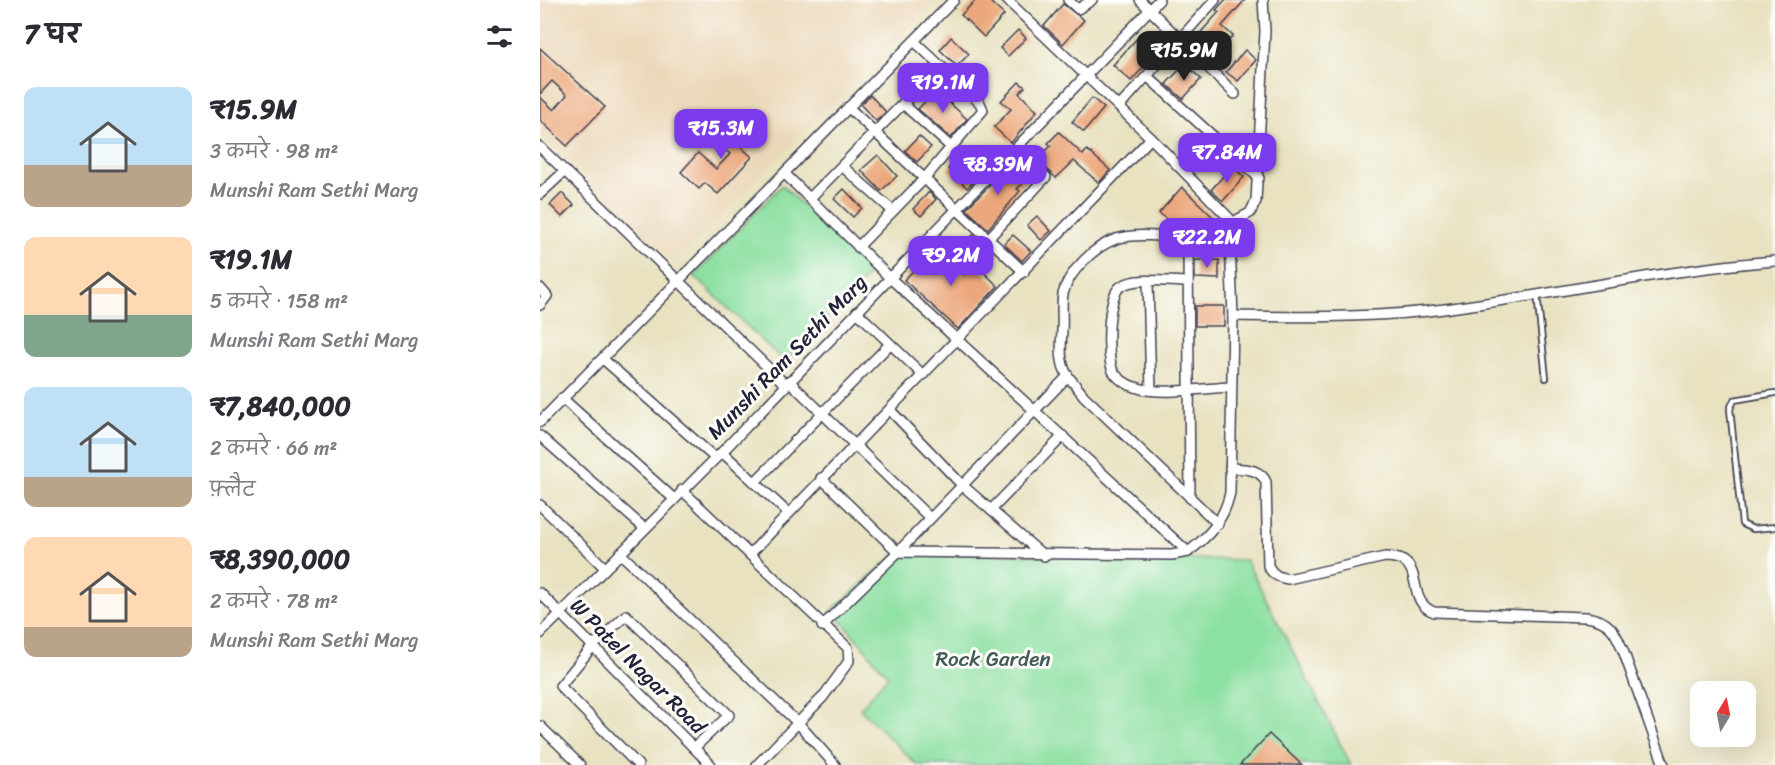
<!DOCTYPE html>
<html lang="hi">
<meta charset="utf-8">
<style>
:root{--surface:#fff;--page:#f2f2f3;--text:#2b2b33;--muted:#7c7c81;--accent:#7c3aed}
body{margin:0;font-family:Sriracha,"Playpen Sans Deva",sans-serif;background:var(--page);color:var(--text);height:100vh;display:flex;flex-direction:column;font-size:22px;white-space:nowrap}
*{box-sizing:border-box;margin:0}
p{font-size:20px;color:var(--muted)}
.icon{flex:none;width:33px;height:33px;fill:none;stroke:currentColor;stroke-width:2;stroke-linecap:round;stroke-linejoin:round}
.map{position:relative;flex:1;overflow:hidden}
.sheet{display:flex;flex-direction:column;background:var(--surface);width:540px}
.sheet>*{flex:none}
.needle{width:39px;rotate:10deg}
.controls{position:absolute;left:1150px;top:681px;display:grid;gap:12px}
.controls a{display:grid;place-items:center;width:66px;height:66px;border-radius:12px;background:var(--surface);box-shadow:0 6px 24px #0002;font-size:30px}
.price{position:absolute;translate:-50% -51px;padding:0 14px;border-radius:12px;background:var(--accent);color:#fff;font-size:20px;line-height:39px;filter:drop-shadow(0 2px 3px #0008)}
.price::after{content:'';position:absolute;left:50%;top:36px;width:18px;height:14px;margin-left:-9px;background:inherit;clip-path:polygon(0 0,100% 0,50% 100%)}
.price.on{background:#222;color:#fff}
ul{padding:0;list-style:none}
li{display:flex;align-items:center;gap:18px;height:150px;padding:0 24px}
li span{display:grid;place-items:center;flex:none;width:168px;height:120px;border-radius:12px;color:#555}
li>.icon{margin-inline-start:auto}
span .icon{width:72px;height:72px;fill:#fffc;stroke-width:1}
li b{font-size:26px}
h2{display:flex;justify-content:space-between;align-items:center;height:72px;padding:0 24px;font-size:26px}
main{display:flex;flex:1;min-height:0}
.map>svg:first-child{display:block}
.built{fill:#ebd8ba}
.green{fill:#8ce0a2;stroke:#57816e;stroke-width:1.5}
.building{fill:#eca77c}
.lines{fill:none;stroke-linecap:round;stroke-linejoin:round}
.lane-casing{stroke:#403f4f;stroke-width:8}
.street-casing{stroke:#403f4f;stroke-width:12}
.lane{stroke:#fff;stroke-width:4.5}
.street{stroke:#fff;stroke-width:9}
.labels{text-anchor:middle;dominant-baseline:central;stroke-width:6;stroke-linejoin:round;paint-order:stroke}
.street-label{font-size:21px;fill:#22223b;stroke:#fdfcf7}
.park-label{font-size:21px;fill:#425b5a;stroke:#fdfcf7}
</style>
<main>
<section class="sheet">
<h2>7 घर<svg class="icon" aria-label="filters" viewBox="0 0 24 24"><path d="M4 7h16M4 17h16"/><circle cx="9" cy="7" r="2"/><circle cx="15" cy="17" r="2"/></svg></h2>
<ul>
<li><span style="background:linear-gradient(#bfe0f5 65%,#b9a48a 0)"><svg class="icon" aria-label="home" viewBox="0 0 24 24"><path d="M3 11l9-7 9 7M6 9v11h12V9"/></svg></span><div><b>₹15.9M</b><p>3 कमरे · 98 m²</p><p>Munshi Ram Sethi Marg</p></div></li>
<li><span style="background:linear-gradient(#ffd9b3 65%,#7fa58c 0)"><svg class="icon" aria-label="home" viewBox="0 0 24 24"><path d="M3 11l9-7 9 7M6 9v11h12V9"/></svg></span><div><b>₹19.1M</b><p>5 कमरे · 158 m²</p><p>Munshi Ram Sethi Marg</p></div></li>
<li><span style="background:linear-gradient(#bfe0f5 75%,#b9a48a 0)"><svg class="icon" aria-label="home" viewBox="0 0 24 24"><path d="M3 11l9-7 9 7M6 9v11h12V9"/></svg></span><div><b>₹7,840,000</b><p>2 कमरे · 66 m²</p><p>फ़्लैट</p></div></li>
<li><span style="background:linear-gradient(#ffd9b3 75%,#b9a48a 0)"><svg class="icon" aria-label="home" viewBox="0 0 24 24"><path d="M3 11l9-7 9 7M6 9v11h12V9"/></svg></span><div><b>₹8,390,000</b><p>2 कमरे · 78 m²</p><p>Munshi Ram Sethi Marg</p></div></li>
</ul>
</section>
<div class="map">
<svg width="1235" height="765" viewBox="0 0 1235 765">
<rect width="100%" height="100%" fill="#fdfcf7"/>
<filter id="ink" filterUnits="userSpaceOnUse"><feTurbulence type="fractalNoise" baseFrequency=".0167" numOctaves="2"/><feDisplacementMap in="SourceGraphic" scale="12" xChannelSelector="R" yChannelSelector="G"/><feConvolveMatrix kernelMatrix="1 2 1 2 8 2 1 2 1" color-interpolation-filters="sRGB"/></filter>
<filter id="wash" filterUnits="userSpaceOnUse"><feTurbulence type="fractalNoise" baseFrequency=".008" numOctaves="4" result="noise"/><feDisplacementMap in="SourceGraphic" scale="24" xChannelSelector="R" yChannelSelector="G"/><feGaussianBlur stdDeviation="1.35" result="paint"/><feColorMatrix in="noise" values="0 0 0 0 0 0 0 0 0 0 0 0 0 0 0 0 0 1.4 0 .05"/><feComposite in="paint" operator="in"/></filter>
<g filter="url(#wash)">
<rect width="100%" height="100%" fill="#e8e2c1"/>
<polygon class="built" points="0,0 397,0 134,263 0,136"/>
<g class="green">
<polygon points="242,185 332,272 245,362 154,276"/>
<polygon points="358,552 706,560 811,765 377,765 320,709 348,676 292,610"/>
</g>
<g id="blocks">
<g class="building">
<polygon points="436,0 448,0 464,15 444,37 421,15"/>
<polygon points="685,0 705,0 682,26 693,36 674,57 654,40 679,12 676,10"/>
<polygon points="523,4 544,20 523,44 504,26"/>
<polygon points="478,30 486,38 468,56 460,48"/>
<polygon points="411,37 429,54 417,66 400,50"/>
<polygon points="598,37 616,53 591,81 573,65"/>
<polygon points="0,48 65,107 27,146 0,120 0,97 14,110 27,95 12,81 0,94"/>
<polygon points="705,50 716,60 698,81 686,72"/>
<polygon points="645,64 661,79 643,99 626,84"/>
<polygon points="479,82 485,87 479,93 497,111 471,143 454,127 471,109 461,101"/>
<polygon points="396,90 427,119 411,138 378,109"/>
<polygon points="330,95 346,112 336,121 321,105"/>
<polygon points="552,98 564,108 544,132 532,122"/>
<polygon points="191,118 210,135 200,146 212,157 178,194 165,183 159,189 141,172 158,153 176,169 190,154 172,138"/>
<polygon points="519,132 543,155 547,150 570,170 559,183 534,161 516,178 497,159 511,146 508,143"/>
<polygon points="379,136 391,147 377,162 365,151"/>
<polygon points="435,148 451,164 427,188 408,169 417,160 420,163"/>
<polygon points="338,155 357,176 341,191 321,170"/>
<polygon points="477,162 491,175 477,189 480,191 448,229 426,209 461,174 463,176"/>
<polygon points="692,166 704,177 683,201 671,190"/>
<polygon points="642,187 675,219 654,243 619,213"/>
<polygon points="304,189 322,208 313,217 294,199"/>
<polygon points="389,192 396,199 381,216 373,209"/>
<polygon points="22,193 34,205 22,217 10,205"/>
<polygon points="497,216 511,231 501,240 487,225"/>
<polygon points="434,234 451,251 443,259 425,243"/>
<polygon points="473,235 491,251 482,261 464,244"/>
<polygon points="396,248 424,275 435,264 458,286 418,329 364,280"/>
<polygon points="655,260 679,260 679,279 655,278"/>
<rect x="655" y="306" width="29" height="20"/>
<polygon points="729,734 762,765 700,765"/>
</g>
</g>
</g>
<g filter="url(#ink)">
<use href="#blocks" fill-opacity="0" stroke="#403f4f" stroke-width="1.5"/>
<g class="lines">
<g class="lane-casing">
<g id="lane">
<polyline points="997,294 1006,378"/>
<polyline points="1235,393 1194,400 1190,409 1202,524 1213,529 1235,527"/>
</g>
</g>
<g class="street-casing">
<g id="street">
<polyline points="528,0 538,9 552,0"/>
<polyline points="600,0 695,94"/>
<polyline points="607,76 719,178"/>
<polyline points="363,104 412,148"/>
<polyline points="308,107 484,272"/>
<polyline points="579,107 675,0"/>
<polyline points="0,147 246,385"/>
<polyline points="303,167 353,211"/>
<path d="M245 174 349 277 648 552C669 536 684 520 690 493L693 316 689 218 611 138 467 0"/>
<polyline points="0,194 25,171"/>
<polyline points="270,198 399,67"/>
<polyline points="691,223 710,213 716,201 725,31 723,0"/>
<polyline points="448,239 506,177 474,150"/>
<polyline points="318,247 385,178 443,110 440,103 374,41"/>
<polyline points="608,282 611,390"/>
<path d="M647 282C629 282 595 276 580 287 567 297 566 357 573 371 577 378 587 385 595 387 620 396 664 388 691 387"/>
<polyline points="0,288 7,296 0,305"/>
<polyline points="317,312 383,375"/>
<path d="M693 316C758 317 823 318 888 311 1004 297 1118 270 1235 261"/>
<polyline points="63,359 175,458"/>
<path d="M528 376C519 363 521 345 522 331 523 319 521 305 523 294 528 272 555 246 576 239 595 233 626 235 645 242L648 250 650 498"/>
<polyline points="249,381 390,518"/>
<polyline points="22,398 133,498"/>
<polyline points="350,410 422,485 504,556"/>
<polyline points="0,422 414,0"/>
<polyline points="0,436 104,528"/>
<polyline points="182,452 248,513"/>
<path d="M690 468C704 469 720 468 726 482L728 566C733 575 738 577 748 579L845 557C890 557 862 600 894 612L1046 617C1070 620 1076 632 1084 653L1124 765"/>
<polyline points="281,478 358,552 528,376 544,396 678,524"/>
<polyline points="215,482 350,344"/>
<polyline points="142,490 308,648 309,661 283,697 217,765"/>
<polyline points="0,505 65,568"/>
<polyline points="451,510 523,436"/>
<polyline points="80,553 258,723 295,765"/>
<polyline points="210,554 611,138"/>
<polyline points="0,593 171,765"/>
<polyline points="282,626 358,552 632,555 648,552"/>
<polyline points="0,634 182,452 619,0"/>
<polyline points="0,726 40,765"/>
<polyline points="98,765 20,686 53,646 86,615 189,715 154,748"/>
</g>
</g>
<use href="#lane" class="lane"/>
<use href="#street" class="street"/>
</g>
</g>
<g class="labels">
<g class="street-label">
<text transform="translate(247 357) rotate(-46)">Munshi Ram Sethi Marg</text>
<text transform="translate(98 666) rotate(45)">W Patel Nagar Road</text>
</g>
<g class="park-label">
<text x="453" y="659">Rock Garden</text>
</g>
</g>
</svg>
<div class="controls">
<a><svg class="needle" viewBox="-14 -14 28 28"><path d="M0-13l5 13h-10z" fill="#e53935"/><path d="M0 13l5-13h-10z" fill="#7c7c81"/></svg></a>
</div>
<b class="price on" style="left:644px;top:82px">₹15.9M</b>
<b class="price" style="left:403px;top:114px">₹19.1M</b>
<b class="price" style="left:181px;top:160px">₹15.3M</b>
<b class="price" style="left:687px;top:184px">₹7.84M</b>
<b class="price" style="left:458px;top:196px">₹8.39M</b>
<b class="price" style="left:667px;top:269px">₹22.2M</b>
<b class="price" style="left:411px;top:287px">₹9.2M</b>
</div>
</main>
